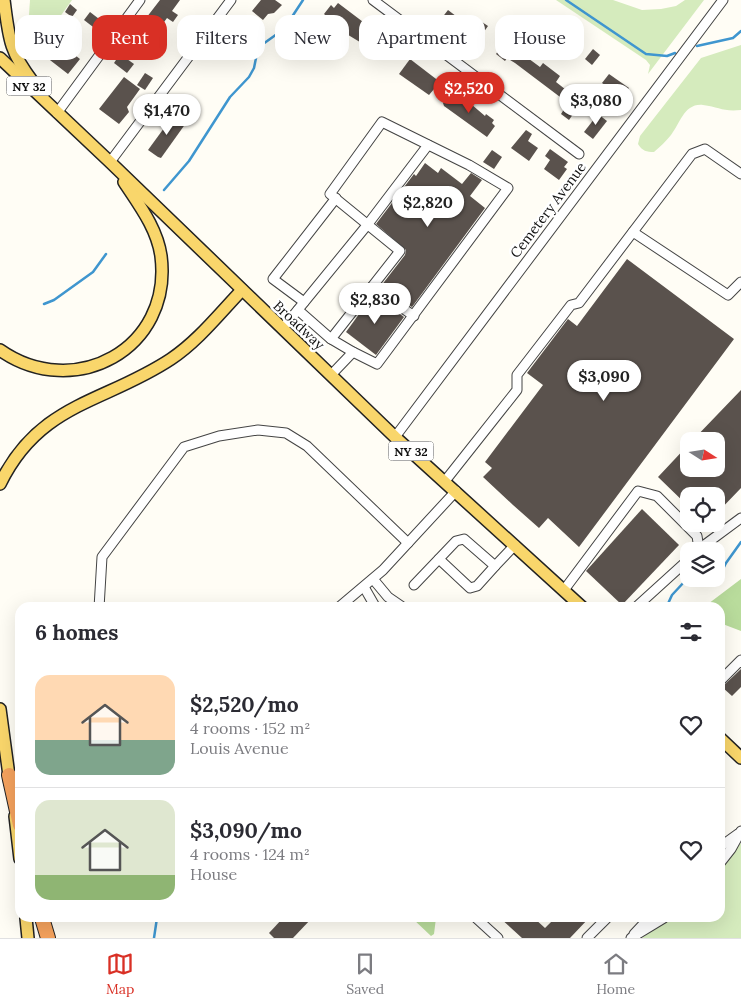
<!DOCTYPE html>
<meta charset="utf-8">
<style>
:root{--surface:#fff;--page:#f7f7f7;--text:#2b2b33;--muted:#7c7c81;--line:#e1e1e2;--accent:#d93025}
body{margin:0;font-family:Lora,serif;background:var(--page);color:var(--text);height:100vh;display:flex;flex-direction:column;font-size:19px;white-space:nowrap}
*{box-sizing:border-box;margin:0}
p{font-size:16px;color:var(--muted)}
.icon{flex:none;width:28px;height:28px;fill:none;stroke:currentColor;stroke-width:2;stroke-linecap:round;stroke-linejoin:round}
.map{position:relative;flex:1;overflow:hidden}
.panel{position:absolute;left:15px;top:602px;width:710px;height:320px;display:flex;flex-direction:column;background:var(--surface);border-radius:15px;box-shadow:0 5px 20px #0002}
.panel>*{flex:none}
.banner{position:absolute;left:15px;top:15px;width:711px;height:45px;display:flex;gap:10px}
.needle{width:32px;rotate:102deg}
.buttons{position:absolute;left:680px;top:432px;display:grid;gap:10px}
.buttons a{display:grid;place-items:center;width:45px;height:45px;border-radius:10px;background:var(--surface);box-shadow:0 5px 20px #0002;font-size:25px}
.price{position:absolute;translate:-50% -42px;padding:0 11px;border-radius:18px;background:#fff;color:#222;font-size:16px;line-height:32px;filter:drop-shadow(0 1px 2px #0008)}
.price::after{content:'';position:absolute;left:50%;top:30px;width:15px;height:11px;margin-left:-8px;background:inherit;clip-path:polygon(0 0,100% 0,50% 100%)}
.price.on{background:var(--accent);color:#fff}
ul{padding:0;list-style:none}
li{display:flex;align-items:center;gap:15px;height:125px;padding:0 20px}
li+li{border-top:1px solid var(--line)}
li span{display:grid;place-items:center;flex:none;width:140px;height:100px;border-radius:15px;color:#555}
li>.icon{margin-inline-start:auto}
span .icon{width:60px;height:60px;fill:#fffc;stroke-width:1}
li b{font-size:21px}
h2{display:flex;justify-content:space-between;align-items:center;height:60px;padding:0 20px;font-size:21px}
.chip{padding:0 18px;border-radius:15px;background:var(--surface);box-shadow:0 5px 20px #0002;font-size:18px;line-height:45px}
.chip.on{background:var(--accent);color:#fff}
.tab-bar{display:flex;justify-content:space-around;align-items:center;height:70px;border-top:1px solid var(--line);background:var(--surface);font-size:14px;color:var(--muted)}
.tab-bar a{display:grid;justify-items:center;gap:2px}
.tab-bar .on{color:var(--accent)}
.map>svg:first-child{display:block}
.green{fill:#d5ebbd}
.forest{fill:#b9dc9c}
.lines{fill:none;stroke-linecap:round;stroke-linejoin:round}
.stream{stroke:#3f96cf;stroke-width:2.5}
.building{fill:#5a524d}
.minor-casing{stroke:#444;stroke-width:11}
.major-casing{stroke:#222;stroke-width:14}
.highway-casing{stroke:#222;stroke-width:16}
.minor{stroke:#fff;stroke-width:9}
.major{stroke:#f9d66b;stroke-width:11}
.highway{stroke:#f5a25d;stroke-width:14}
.labels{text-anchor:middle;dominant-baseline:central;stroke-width:5;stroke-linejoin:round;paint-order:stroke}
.shield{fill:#fff;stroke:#585858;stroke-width:1}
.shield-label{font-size:12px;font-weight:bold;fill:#111}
.street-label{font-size:14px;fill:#111;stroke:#fff}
</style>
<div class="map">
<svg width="741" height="938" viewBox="0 0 741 938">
<rect width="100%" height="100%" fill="#fffdf5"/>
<g class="green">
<polygon points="30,0 72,0 29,60 26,58"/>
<polygon points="556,0 613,0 642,10 661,9 676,6 685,0 704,0 648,74 650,65 646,60"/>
<path d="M741 45V110C723 112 719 107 703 105 684 103 680 124 671 135 666 141 660 147 654 152 647 152 642 151 638 144L640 136 701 58Z"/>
<polygon points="741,843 741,938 642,938 669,918 720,918 720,868"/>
</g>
<g class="forest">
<polygon points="741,579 741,631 720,623 720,608 704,607"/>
<polygon points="412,918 436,918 434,934 431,936"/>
</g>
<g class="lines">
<g class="stream">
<polyline points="566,0 646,54 667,56 675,53"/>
<polyline points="697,46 733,38 741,31"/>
<polyline points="164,190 189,161 230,97 249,77 254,68 257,53 263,44 284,29 303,0"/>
<polyline points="44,304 54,300 93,272 106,254"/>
<path d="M666 608 672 595 685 581C697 578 706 586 717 581L726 563 741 542"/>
<polyline points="154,938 157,918"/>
</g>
</g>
<g class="building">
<polygon points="160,0 180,0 172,11 178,15 173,22 167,18 156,33 143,22"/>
<polygon points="261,0 275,0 282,5 274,13 268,14 263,20 252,11"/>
<polygon points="338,3 375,31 373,34 376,36 368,47 345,33 324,14 331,5 334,8"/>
<polygon points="70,4 77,10 72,17 65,12"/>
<polygon points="448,10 473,29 479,20 488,26 474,46 441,19"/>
<polygon points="90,12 103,22 97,30 84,20"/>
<polygon points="506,25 512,29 504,40 498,35"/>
<polygon points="64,34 73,40 67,49 80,59 68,74 37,50 46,36 57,44"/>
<polygon points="508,37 524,49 521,53 540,67 543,63 560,76 556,82 570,93 577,91 585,97 569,120 561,114 568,103 515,63 507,58 505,61 496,54"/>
<polygon points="593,49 600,55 592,65 585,59"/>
<polygon points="120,54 134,64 127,73 114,63"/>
<polygon points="410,59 440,82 429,95 399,74"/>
<polygon points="145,73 153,78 145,90 137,85"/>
<polygon points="609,74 629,88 622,97 602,83"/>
<polygon points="124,77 140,89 127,107 129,112 119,124 99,109"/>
<polygon points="457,92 485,116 486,114 494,120 492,123 495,126 487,137 444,106 443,103 451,93 455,95"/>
<polygon points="175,113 186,123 161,158 158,157 148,150"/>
<polygon points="598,114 607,121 593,139 584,132"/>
<polygon points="526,130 532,134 528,141 538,148 529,161 511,148"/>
<polygon points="550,149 568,162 564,167 567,169 559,180 544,169 550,160 545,156"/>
<polygon points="492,150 502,157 494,169 483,162"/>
<polygon points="425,163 438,173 441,168 462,184 471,173 482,180 470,196 485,208 412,307 381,286 405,255 406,250 376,224 414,174 416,176"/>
<polygon points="627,259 734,339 579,547 548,518 539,528 513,505 483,477 492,468 485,462 543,385 527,373 568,319 577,326"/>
<polygon points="373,295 404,317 376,355 346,332"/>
<polygon points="741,390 741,488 716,514 716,496 689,496 689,507 658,477 689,444 689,469 716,469 716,441 692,441"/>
<polygon points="642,509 679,545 622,605 586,571"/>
<polygon points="741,669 741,687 732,696 722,687"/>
<polygon points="283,918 312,918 293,938 274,938 269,933"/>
<polygon points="500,918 534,918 545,928 555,918 589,918 570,938 522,938"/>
</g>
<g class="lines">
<g class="minor-casing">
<g id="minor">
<polyline points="373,0 579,154"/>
<polyline points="57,113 140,0"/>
<polyline points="110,162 231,0"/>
<polyline points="633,232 728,295 741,282"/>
<polyline points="372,287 414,316"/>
<polyline points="304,302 273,279 336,198"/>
<polyline points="298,310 331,339 353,352 331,375"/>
<polyline points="283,328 368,224 428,145"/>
<polyline points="331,339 400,251 330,194 382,122 469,165 508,188 377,364 353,352"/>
<polyline points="395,437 723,0"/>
<polyline points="445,481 517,390 517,375 571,305 579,303 692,154 705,149 741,174"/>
<polyline points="699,549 741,518"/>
<polyline points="439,559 470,588 477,586 495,566"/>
<polyline points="373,579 388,597 404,608"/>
<polyline points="414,585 456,541 464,539 495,566 515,545"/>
<polyline points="364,587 376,608"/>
<polyline points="564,590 638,491 657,496 697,536 699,549 697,551"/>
<polyline points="99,608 102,557 184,447 219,436 258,430 286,433 307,446 408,543"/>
<polyline points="338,608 383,570 456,491"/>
<polyline points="635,608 689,559"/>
<polyline points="720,681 741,660"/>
<polyline points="720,847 738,834"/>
<polyline points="720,863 731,849 741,831"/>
<polyline points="476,918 498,938"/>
<polyline points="634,934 649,918"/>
<polyline points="587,938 607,918"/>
<polyline points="631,938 664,918"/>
</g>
</g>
<g class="major-casing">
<g id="major">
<path d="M4 0C9 38 9 51 33 82"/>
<polyline points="0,58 110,162 395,437 583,608"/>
<path d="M0 350C74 402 173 349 161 256 157 228 139 205 124 182"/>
<path d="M0 484C40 402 105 403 171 359 198 341 219 314 242 290"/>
<polyline points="0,709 10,783"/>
<polyline points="720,738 741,758"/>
<polyline points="15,816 20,859"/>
<polyline points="26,918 28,938"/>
</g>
</g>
<g class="highway-casing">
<g id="highway">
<polyline points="9,775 20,825"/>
<polyline points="42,918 48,938"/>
</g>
</g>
<use href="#minor" class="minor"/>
<use href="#major" class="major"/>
<use href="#highway" class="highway"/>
</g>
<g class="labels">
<g class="shield">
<rect x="6.5" y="76.5" width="45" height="19" rx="4"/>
<rect x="388.5" y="441.5" width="45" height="19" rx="4"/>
</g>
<g class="shield-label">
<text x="29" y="86">NY 32</text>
<text x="411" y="451">NY 32</text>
</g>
<g class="street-label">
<text transform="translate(548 210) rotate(-53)">Cemetery Avenue</text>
<text transform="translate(299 325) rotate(43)">Broadway</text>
</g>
</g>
</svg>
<div class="buttons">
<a><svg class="needle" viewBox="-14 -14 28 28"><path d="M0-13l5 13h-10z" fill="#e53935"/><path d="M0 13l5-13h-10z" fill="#7c7c81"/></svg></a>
<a><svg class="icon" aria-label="locate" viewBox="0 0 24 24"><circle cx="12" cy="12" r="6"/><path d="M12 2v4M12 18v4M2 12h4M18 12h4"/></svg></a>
<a><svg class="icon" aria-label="layers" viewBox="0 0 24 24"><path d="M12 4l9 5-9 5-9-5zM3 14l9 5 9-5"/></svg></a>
</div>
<b class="price on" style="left:469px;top:114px">$2,520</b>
<b class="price" style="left:596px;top:126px">$3,080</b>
<b class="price" style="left:167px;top:136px">$1,470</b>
<b class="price" style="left:428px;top:228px">$2,820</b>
<b class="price" style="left:375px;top:325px">$2,830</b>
<b class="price" style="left:604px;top:402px">$3,090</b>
<div class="banner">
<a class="chip">Buy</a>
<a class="chip on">Rent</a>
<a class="chip">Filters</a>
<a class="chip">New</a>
<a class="chip">Apartment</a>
<a class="chip">House</a>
</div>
<section class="panel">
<h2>6 homes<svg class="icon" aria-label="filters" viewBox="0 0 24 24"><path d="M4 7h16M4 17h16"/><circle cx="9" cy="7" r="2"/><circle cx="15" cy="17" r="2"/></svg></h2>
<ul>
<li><span style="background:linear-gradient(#ffd9b3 65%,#7fa58c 0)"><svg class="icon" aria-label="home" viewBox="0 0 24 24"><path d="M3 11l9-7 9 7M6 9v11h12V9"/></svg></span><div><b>$2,520/mo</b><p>4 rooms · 152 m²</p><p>Louis Avenue</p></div><svg class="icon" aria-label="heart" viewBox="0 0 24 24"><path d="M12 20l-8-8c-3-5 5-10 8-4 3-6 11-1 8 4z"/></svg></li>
<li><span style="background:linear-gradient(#dfe7d0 75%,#8fb573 0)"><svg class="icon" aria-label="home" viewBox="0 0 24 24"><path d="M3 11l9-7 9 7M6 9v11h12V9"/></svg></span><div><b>$3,090/mo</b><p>4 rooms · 124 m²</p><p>House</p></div><svg class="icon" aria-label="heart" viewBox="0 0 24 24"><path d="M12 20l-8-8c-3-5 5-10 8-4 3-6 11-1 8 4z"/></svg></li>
</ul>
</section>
</div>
<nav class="tab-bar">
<a class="on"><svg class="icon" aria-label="map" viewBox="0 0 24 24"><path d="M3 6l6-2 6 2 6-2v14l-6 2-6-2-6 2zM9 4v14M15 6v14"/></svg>Map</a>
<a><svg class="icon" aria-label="saved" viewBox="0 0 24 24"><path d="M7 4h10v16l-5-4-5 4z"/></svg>Saved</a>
<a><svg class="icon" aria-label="home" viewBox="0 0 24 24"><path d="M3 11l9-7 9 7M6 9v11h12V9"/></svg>Home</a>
</nav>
